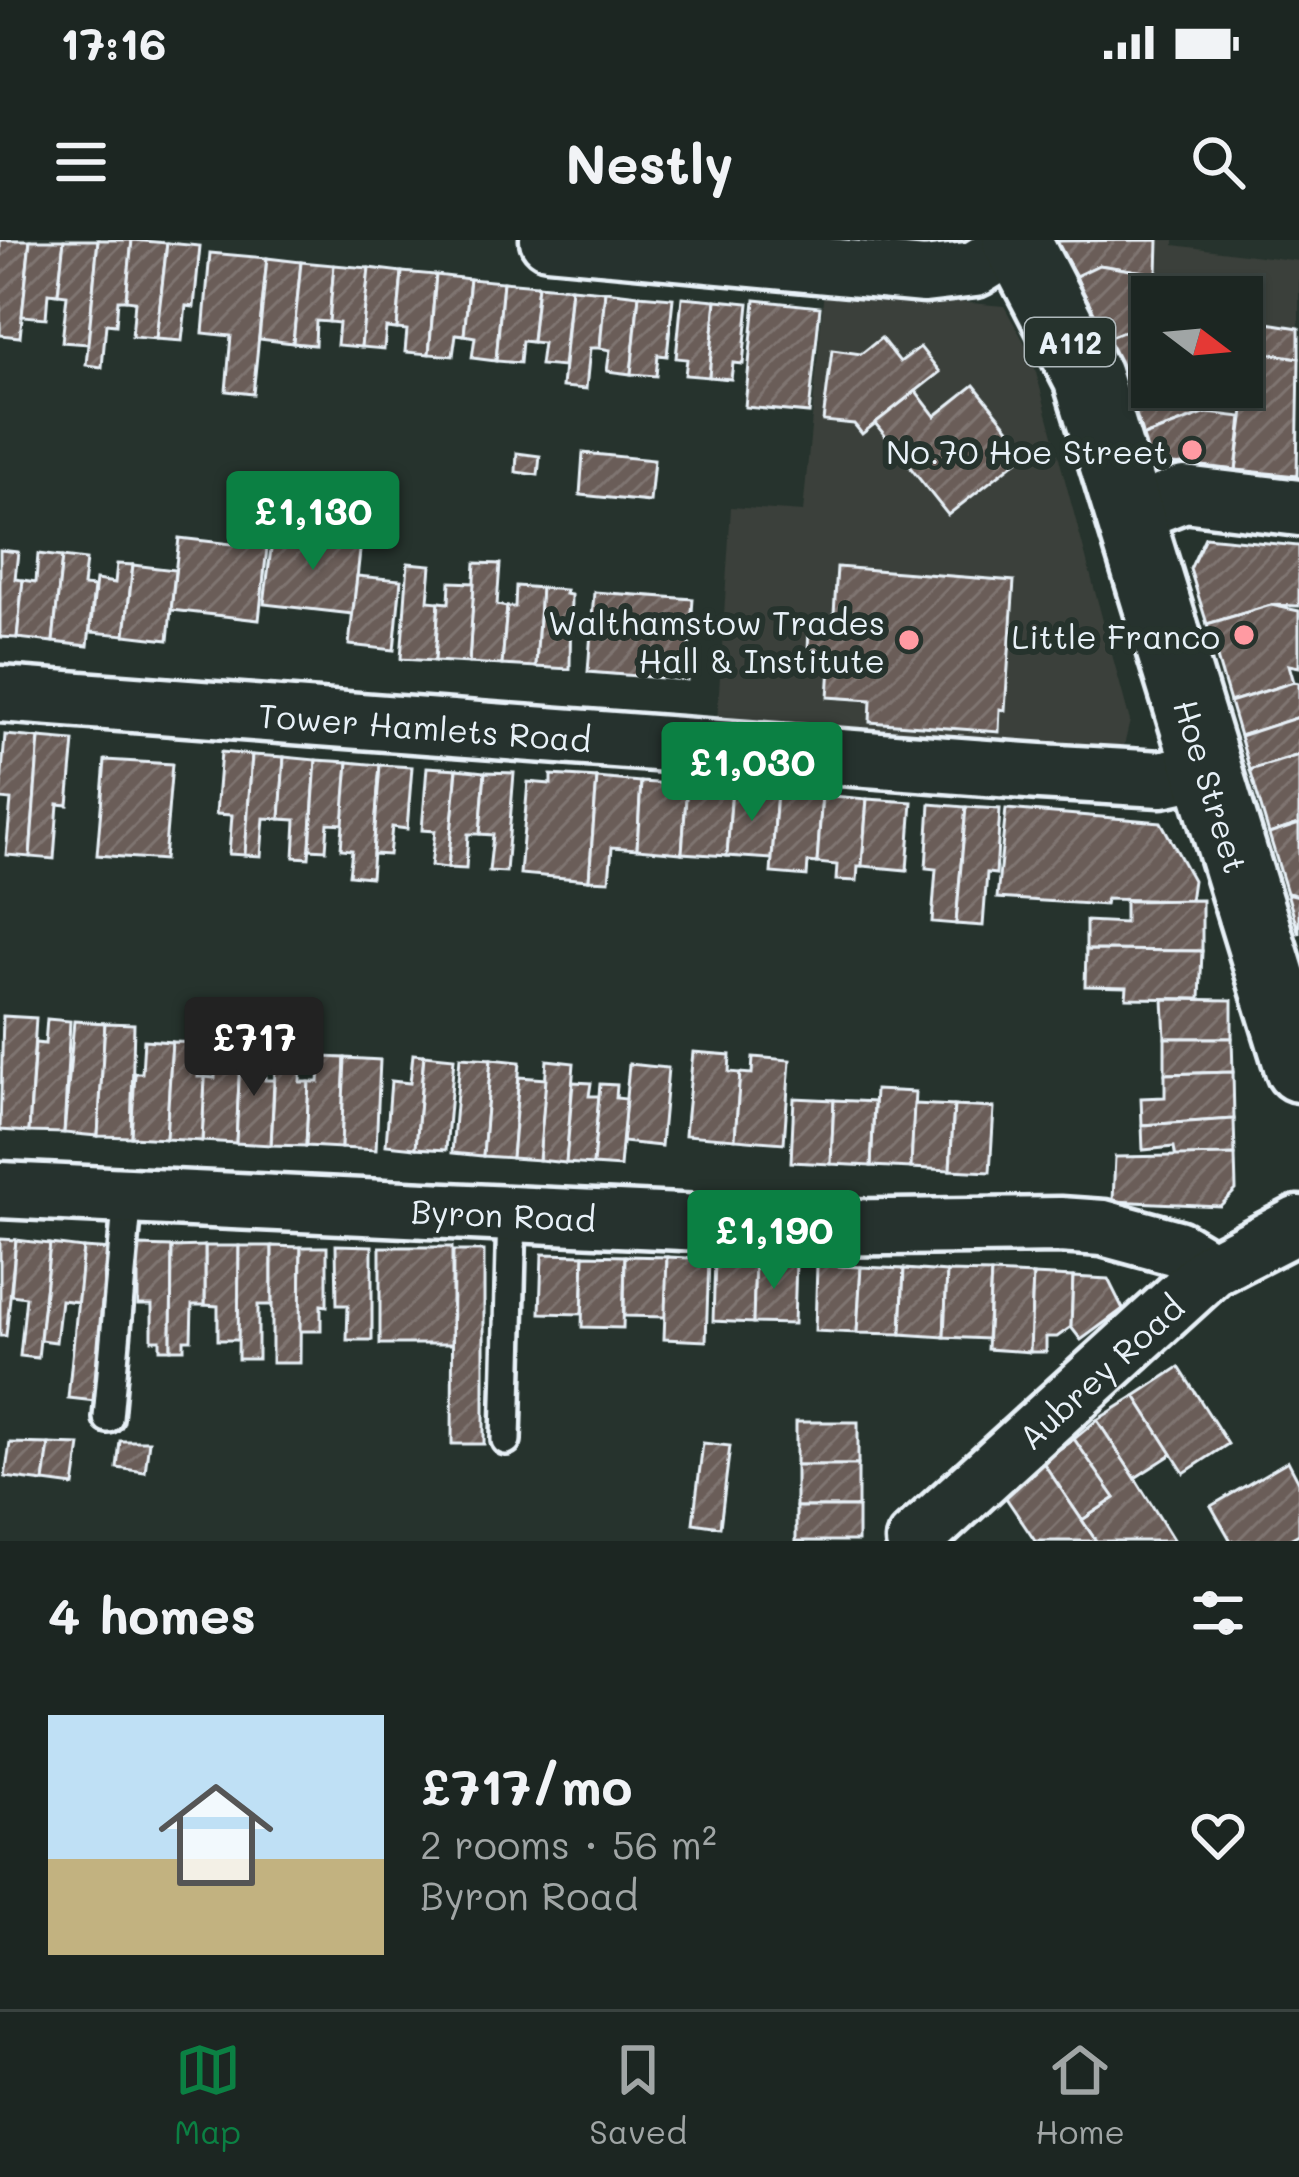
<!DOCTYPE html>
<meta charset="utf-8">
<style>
:root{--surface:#1c2622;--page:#252e2a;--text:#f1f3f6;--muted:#a0a5a5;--line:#3a4340;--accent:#0b8043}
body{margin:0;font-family:Mali,sans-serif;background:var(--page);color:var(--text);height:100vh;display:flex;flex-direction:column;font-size:45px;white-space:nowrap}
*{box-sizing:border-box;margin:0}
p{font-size:39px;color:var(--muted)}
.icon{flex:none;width:66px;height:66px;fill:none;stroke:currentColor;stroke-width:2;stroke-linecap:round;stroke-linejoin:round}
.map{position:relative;height:1301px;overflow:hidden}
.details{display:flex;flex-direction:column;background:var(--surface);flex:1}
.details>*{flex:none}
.needle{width:78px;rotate:106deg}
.buttons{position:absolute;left:1131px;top:36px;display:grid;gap:24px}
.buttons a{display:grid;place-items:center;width:132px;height:132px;border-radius:0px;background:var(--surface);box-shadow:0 3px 9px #0004,0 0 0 3px var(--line);font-size:60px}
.price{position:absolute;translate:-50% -102px;padding:0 27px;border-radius:12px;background:var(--accent);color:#fff;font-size:39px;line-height:78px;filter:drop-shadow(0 3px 6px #0008)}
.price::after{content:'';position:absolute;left:50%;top:72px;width:36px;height:27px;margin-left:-18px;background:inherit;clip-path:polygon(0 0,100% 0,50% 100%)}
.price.on{background:#222;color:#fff}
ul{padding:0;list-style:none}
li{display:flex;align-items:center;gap:36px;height:300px;padding:0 48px}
li span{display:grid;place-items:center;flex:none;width:336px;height:240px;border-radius:0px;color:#555}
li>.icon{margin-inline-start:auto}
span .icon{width:144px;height:144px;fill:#fffc;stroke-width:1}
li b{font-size:51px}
h2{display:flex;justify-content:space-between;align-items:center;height:144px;padding:0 48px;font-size:51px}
.status{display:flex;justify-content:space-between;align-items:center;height:84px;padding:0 60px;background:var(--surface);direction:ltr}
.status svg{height:33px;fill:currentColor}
header{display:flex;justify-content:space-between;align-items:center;height:156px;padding:0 48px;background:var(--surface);font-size:54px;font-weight:800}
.menu{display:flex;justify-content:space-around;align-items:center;height:168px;border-top:3px solid var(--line);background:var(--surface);font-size:33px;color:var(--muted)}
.menu a{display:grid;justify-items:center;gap:6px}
.menu .on{color:var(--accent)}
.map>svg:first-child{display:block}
.built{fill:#3a403a;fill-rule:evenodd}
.building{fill:url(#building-hatch);stroke:#e8f1f8;stroke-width:3}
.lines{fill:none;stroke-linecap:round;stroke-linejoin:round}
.lane-casing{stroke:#e8f1f8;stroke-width:36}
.street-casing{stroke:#e8f1f8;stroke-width:63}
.primary-casing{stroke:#e8f1f8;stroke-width:75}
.lane{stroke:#26332d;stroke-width:27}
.street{stroke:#26332d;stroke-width:54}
.primary{stroke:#26332d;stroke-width:66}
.poi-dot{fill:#ff9aa2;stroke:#26332d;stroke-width:4.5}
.labels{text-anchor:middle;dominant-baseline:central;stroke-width:12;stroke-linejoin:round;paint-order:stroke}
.shield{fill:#26332d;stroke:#aeb8bb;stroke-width:3}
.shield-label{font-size:30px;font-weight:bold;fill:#e8f1f8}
.poi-label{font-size:33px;fill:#e8f1f8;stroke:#26332d;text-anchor:end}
.street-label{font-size:33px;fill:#e8f1f8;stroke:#26332d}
</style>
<div class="status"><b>17:16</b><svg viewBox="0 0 49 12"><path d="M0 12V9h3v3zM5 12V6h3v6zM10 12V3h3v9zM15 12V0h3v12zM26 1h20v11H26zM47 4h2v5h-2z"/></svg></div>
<header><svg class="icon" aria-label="menu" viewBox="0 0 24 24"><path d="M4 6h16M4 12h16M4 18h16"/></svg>Nestly<svg class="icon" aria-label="search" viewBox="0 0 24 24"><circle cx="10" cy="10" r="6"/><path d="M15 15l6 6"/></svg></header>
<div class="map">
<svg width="1299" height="1301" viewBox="0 0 1299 1301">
<defs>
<pattern id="building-hatch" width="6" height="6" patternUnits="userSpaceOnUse" patternTransform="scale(3)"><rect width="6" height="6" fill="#6a5d58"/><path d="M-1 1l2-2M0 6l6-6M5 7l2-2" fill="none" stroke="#7f7571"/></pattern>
</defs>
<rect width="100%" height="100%" fill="#26332d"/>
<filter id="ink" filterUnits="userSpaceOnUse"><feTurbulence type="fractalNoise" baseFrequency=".00833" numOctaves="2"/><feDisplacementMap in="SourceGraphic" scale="24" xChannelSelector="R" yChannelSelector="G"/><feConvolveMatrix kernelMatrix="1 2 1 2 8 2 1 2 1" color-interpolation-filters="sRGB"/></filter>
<g filter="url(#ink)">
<g class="built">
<path d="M1050 0H1174V5L1299 21V213L1141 199ZM1152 57H1242V147H1152Z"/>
<polygon points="824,50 1004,66 1031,114 1130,481 1122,514 717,482 731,267 803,272"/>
</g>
<g class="building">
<polygon points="0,0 30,0 20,97 0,95"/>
<polygon points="30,0 64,0 58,54 48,53 46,78 22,76"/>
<polygon points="64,0 98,0 88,104 62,102 67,55 58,54"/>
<polygon points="98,0 132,0 126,60 118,60 116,85 106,84 102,127 86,125"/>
<polygon points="132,0 167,3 156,99 132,97 135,61 126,60"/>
<polygon points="1158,0 1157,34 1099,25 1076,36 1056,1"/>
<polygon points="167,3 200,6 194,67 186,66 182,101 156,99"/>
<polygon points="210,13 267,18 253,154 226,151 231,96 203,93"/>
<polygon points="267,18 301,22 293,103 259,99"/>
<polygon points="301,22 334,25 329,82 316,81 315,105 293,103"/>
<polygon points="334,25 369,28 361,107 337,105 339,83 329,82"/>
<polygon points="1099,25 1157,34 1164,57 1152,57 1152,80 1102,100 1076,36"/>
<polygon points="369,28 402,32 397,89 386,88 384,109 361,107"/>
<polygon points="402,32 436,35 429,114 405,112 407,90 397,89"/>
<polygon points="436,35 470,39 464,95 456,94 453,116 429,114"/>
<polygon points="470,39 503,42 496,121 472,118 475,97 464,95"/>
<polygon points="503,42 538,45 532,102 522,101 520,123 496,121"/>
<polygon points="538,45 571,48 563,127 540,125 543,103 532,102"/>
<polygon points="571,48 605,51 600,108 590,108 586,149 562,147"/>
<polygon points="605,51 639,55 631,134 607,131 610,110 600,108"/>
<polygon points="639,55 673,58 667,116 658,115 656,136 631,134"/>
<polygon points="682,57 716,60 709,137 685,135 687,119 676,118"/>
<polygon points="716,60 749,63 743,124 733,123 731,139 709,137"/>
<polygon points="755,60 820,67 809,173 745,167"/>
<polygon points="1242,79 1299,88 1299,118 1242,110"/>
<polygon points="1152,80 1152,117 1114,131 1102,100"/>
<polygon points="881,98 900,122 920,107 940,132 862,194 854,184 823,181 832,110 861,114"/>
<polygon points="1252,111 1299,118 1297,236 1236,230"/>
<polygon points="1152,117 1152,147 1167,147 1127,162 1114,131"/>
<polygon points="974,145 1028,212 948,275 875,183 916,151 935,176"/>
<polygon points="1167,147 1198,147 1207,173 1141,197 1127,162"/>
<polygon points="1207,173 1242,177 1236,230 1151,222 1141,197"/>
<polygon points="517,213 540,216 538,235 516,232"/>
<polygon points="583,213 654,220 650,262 580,255"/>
<polygon points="273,293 361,302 353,374 264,364"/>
<polygon points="1205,297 1299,306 1299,366 1271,365 1207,384 1190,329"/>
<polygon points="179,298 267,308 259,380 171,370"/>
<polygon points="0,310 18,312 15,339 23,340 17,398 0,397"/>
<polygon points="38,314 62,317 53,402 17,398 23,340 36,342"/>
<polygon points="62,317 86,320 83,346 94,347 88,406 53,402"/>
<polygon points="408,323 431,325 428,361 439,362 435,421 401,419"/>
<polygon points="475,323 500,324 497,365 507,367 502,425 469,423"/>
<polygon points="117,324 133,325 125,395 90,392 96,340 115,343"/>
<polygon points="133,325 175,330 168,400 125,395"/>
<polygon points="837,327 1014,341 1005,470 1000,469 999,492 870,482 871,460 828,457 831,411 808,410 809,389 833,390"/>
<polygon points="357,336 401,340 394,410 349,405"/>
<polygon points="450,342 474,343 469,423 435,421 439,362 449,363"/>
<polygon points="516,346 541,348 536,427 502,425 507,367 515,367"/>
<polygon points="541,348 566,350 565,354 571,355 570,429 536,427"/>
<polygon points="594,352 693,359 687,440 588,432"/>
<polygon points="1271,365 1299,371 1299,427 1289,425 1294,442 1230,462 1207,384"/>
<polygon points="1294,442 1299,443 1299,477 1240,496 1230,462"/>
<polygon points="1299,477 1299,515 1250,530 1240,496"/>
<polygon points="5,495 39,498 30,617 6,615 11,560 0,559"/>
<polygon points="39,498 74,501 68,565 58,564 54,619 30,617"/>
<polygon points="221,512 252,515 245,615 229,614 232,575 216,574"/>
<polygon points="252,515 284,517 280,579 264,578 261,616 245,615"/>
<polygon points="1299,515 1299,584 1269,594 1250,530"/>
<polygon points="284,517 316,520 309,618 294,617 296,580 280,579"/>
<polygon points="105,520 172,524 164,620 97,615"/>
<polygon points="316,520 348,522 344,584 328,583 326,610 310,609"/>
<polygon points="348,522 380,525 371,637 349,635 352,610 341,609"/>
<polygon points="380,525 412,527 407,589 392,587 389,615 373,614"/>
<polygon points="427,527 457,529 448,628 431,626 435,591 422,590"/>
<polygon points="457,529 485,532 480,594 468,594 466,629 448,628"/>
<polygon points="485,532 514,533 506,632 489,631 493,595 480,594"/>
<polygon points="551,535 597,538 589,640 520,634 528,542 551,544"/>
<polygon points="597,538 641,542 637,609 612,607 609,641 589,640"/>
<polygon points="641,542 687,545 682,613 637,609"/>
<polygon points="687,545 732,549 727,616 682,613"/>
<polygon points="732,549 777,552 772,619 727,616"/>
<polygon points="777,552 822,555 817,623 808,622 807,636 771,633"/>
<polygon points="822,555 867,559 862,626 858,626 857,641 836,640 837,625 817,623"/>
<polygon points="867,559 912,562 907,630 862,626"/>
<polygon points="930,564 966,567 956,684 932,682 936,629 926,628"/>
<polygon points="966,567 1000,569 996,634 987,633 983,686 956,684"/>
<polygon points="1006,569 1161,582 1193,640 1190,661 1106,659 1105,665 997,658"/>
<polygon points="1299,584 1299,656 1287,653 1269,594"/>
<polygon points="1287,653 1299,656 1299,694"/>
<polygon points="1202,660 1202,711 1086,710 1086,681 1125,683 1125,661"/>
<polygon points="1086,710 1202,711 1200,759 1126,758 1127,747 1085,746"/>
<polygon points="1163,759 1232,760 1232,798 1165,798"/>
<polygon points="278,774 303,775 300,842 309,842 306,906 271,905"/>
<polygon points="3,776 36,778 29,892 0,890"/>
<polygon points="47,779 70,781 64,893 29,892 35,803 45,804"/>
<polygon points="74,781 105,783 98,896 64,893"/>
<polygon points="105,783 134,784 131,897 98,896"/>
<polygon points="1165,798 1232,798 1233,832 1165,834"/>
<polygon points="232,799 241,799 236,903 202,901 205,837 215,838 216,812 231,813"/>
<polygon points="241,799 252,800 251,814 266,815 265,840 274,840 271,905 236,903"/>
<polygon points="144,800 172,802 166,899 131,897 135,833 142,833"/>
<polygon points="172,802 200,803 198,837 205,837 202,901 166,899"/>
<polygon points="693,812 730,815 729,832 740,833 735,899 685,895"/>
<polygon points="413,814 424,815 416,908 386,905 391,841 410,843"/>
<polygon points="424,815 454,818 446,910 416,908"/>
<polygon points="321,817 345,818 341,908 306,906 309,842 319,842"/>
<polygon points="460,817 491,819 483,916 452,913"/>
<polygon points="753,817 790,820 784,903 735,899 740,833 752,834"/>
<polygon points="345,818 380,820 376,910 341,908"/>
<polygon points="491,819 520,822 512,918 483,916"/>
<polygon points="547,820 574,823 566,923 539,920"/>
<polygon points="629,824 668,828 661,906 622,902"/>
<polygon points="1233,832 1234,879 1142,885 1141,858 1165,857 1165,834"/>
<polygon points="519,837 546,839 539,920 512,918"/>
<polygon points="573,842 591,843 589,856 599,856 593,925 566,923"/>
<polygon points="600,844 617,845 616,858 626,859 620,927 593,925"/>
<polygon points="875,850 915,852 911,928 871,926"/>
<polygon points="794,858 834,860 831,924 791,922"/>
<polygon points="834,860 874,862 871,926 831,924"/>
<polygon points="914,864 954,866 950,930 911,928"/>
<polygon points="954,866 994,868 990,932 950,930"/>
<polygon points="1234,879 1235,915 1176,919 1174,907 1143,910 1142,885"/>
<polygon points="1235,915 1236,950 1220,966 1113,961 1115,917"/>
<polygon points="0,999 16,1000 6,1096 0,1096"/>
<polygon points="16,1000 50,1004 38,1118 20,1116 26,1057 11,1055"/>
<polygon points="50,1004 83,1008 78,1062 61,1060 56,1102 40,1100"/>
<polygon points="336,1005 372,1006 372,1100 347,1100 348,1065 337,1065"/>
<polygon points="138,1006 172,1007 171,1109 160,1109 160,1100 152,1100 152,1065 138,1065"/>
<polygon points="205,1006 239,1006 239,1100 218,1100 218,1066 205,1065"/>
<polygon points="205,1006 205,1065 192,1065 191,1100 184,1100 184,1109 171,1109 172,1007"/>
<polygon points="239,1006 272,1006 272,1065 258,1065 258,1119 238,1119"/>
<polygon points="272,1006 301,1007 300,1123 272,1123"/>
<polygon points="301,1007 327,1007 327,1066 321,1065 321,1091 300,1091"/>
<rect x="380" y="1007" width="72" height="97"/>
<polygon points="83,1008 112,1010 96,1161 68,1158"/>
<polygon points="453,1011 484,1011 484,1204 452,1204"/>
<polygon points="542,1014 584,1015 582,1074 540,1073"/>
<polygon points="584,1015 625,1016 623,1088 582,1087"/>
<polygon points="625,1016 667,1017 666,1077 624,1076"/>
<polygon points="667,1017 709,1019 706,1101 664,1099"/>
<polygon points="715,1019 755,1020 753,1083 713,1081"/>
<polygon points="755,1020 796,1021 794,1084 753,1083"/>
<polygon points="817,1025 861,1027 857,1093 815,1091"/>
<polygon points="861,1027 904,1029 901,1094 857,1093"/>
<polygon points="904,1029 947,1032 944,1097 901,1094"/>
<polygon points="947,1032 991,1033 987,1099 944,1097"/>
<polygon points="991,1033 1033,1035 1030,1112 987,1109"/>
<polygon points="1033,1035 1073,1037 1071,1087 1057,1097 1046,1097 1046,1112 1030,1112"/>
<polygon points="1073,1037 1108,1039 1123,1069 1081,1100 1071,1087"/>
<polygon points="1179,1127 1228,1204 1184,1233 1135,1156"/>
<polygon points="1135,1156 1172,1214 1135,1238 1097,1180"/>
<polygon points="1097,1180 1135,1238 1174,1301 1096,1301 1082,1280 1115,1258 1074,1199"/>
<rect x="796" y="1182" width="62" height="43"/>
<polygon points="1074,1199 1115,1258 1082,1280 1042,1221"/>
<polygon points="120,1201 149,1201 145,1232 117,1228"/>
<polygon points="10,1203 49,1204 44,1242 5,1237"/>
<polygon points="703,1203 730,1206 720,1287 693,1283"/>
<polygon points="49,1204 80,1205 74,1246 44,1242"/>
<polygon points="1042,1221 1096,1301 1035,1301 1000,1249"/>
<polygon points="1288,1221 1299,1242 1299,1294 1286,1301 1231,1301 1211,1266"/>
<rect x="796" y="1225" width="62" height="42"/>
<rect x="796" y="1267" width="62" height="34"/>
</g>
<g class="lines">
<g class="lane-casing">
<g id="lane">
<polyline points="108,1178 128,956"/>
<polyline points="506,1200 512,974"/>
</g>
</g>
<g class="street-casing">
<g id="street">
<polyline points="548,0 924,35 975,29 1017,3"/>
<polyline points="1132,274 1184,254 1299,268"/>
<path id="s1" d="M0 454 1040 532 1161 539 1207 529"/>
<path id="s2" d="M0 950 809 988 1060 985 1103 988 1177 1008 1212 1029"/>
<path id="s3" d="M914 1301 1212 1029 1299 984"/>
</g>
</g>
<g class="primary-casing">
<g id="primary">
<path id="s4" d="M1016 0 1087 137 1299 828"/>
</g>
</g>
<use href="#lane" class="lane"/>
<use href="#street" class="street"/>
<use href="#primary" class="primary"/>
</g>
</g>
<g class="poi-dot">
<circle cx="1192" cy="210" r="12"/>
<circle cx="1244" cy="395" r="12"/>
<circle cx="909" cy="400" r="12"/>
</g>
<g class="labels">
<rect class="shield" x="1025" y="78" width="90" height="48" rx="9"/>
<g class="shield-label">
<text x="1070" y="102">A112</text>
</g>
<g class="poi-label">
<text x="1168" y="210">No.70 Hoe Street</text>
<text x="885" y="381">Walthamstow Trades<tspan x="885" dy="38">Hall &amp; Institute</tspan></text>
<text x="1220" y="395">Little Franco</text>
</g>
<g class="street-label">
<text stroke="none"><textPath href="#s1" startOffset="426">Tower Hamlets Road</textPath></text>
<text stroke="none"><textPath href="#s4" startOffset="582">Hoe Street</textPath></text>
<text stroke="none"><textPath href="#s2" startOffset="504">Byron Road</textPath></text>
<text stroke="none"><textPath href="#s3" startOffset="252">Aubrey Road</textPath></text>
</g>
</g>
</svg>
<div class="buttons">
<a><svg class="needle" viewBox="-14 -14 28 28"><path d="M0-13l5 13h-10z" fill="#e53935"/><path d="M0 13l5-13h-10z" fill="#a0a5a5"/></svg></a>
</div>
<b class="price" style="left:313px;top:333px">£1,130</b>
<b class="price" style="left:752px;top:584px">£1,030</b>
<b class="price on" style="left:254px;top:859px">£717</b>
<b class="price" style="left:774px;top:1052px">£1,190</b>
</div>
<section class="details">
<h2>4 homes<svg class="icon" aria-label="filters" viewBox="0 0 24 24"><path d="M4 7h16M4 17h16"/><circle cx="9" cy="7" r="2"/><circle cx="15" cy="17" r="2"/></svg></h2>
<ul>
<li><span style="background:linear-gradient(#bfe0f5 60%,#c2b280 0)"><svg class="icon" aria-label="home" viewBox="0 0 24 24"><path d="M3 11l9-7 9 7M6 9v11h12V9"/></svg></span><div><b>£717/mo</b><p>2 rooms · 56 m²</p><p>Byron Road</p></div><svg class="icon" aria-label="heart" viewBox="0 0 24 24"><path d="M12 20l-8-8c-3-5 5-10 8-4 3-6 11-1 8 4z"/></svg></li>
</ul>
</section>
<nav class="menu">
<a class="on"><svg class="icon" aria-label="map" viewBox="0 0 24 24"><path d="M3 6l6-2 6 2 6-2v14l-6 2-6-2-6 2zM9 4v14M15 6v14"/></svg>Map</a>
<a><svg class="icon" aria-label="saved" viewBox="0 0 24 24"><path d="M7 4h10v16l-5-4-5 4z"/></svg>Saved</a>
<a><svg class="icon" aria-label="home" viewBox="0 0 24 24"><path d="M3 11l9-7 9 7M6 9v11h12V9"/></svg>Home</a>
</nav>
